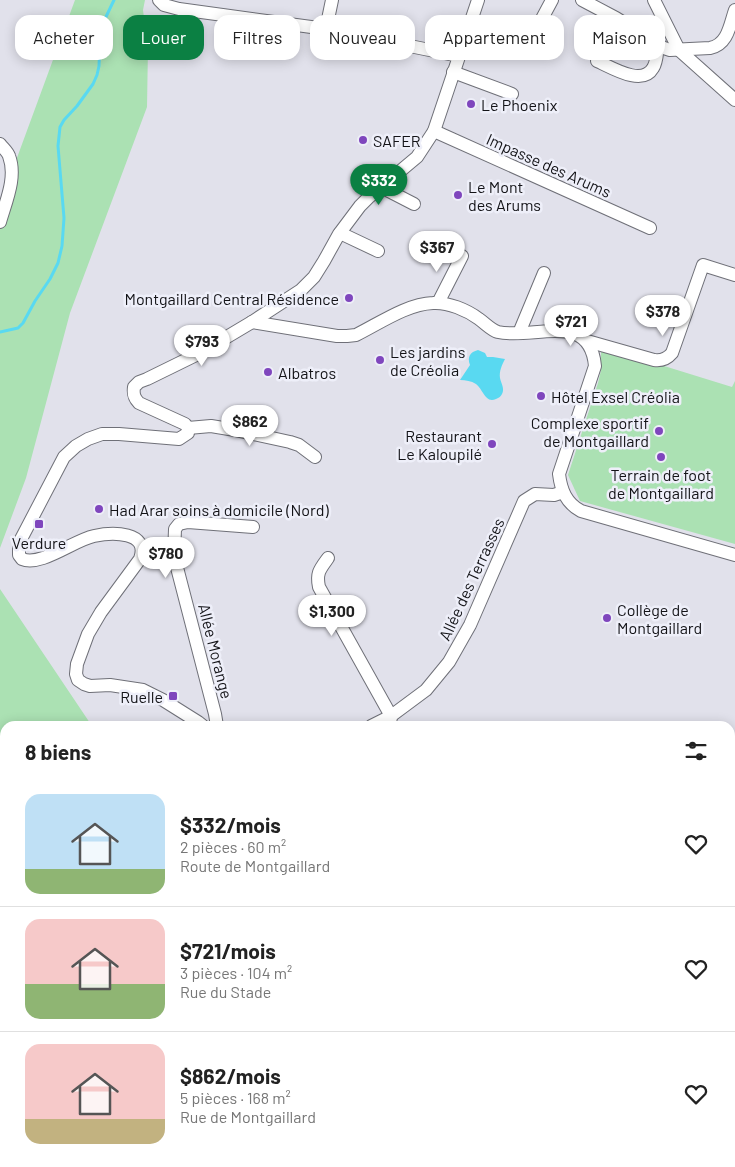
<!DOCTYPE html>
<html lang="fr">
<meta charset="utf-8">
<style>
:root{--surface:#fff;--page:#f2f2f2;--text:#222;--muted:#767676;--line:#e0e0e0;--accent:#0b8043}
body{margin:0;font-family:Barlow,sans-serif;background:var(--page);color:var(--text);height:100vh;display:flex;flex-direction:column;font-size:19px;white-space:nowrap}
*{box-sizing:border-box;margin:0}
p{font-size:16px;color:var(--muted)}
.icon{flex:none;width:28px;height:28px;fill:none;stroke:currentColor;stroke-width:2;stroke-linecap:round;stroke-linejoin:round}
.map{position:relative;flex:1;overflow:hidden}
.side{position:absolute;left:0px;top:721px;width:735px;height:446px;display:flex;flex-direction:column;background:var(--surface);border-radius:15px 15px 0 0;box-shadow:0 2px 12px #0003}
.side>*{flex:none}
.guide{position:absolute;left:15px;top:15px;width:705px;height:45px;display:flex;gap:10px}
.price{position:absolute;translate:-50% -42px;padding:0 11px;border-radius:18px;background:#fff;color:#222;font-size:16px;line-height:32px;filter:drop-shadow(0 1px 2px #0008)}
.price::after{content:'';position:absolute;left:50%;top:30px;width:15px;height:11px;margin-left:-8px;background:inherit;clip-path:polygon(0 0,100% 0,50% 100%)}
.price.on{background:var(--accent);color:#fff}
ul{padding:0;list-style:none}
li{display:flex;align-items:center;gap:15px;height:125px;padding:0 25px}
li+li{border-top:1px solid var(--line)}
li span{display:grid;place-items:center;flex:none;width:140px;height:100px;border-radius:15px;color:#555}
li>.icon{margin-inline-start:auto}
span .icon{width:60px;height:60px;fill:#fffc;stroke-width:1}
li b{font-size:21px}
h2{display:flex;justify-content:space-between;align-items:center;height:60px;padding:0 25px;font-size:21px}
.pill{padding:0 18px;border-radius:15px;background:var(--surface);box-shadow:0 2px 12px #0003;font-size:18px;line-height:45px}
.pill.on{background:var(--accent);color:#fff}
.map>svg:first-child{display:block}
.green{fill:#abe1b3}
.water{fill:#59d9f1}
.lines{fill:none;stroke-linecap:round;stroke-linejoin:round}
.stream{stroke:#59d9f1;stroke-width:3}
.minor-casing{stroke:#6f7078;stroke-width:14}
.minor{stroke:#fff;stroke-width:12}
.poi-dot{fill:#7f46bd;stroke:#eeeff9;stroke-width:2}
.labels{text-anchor:middle;dominant-baseline:central;stroke-width:5;stroke-linejoin:round;paint-order:stroke}
.poi-label{font-size:16px;fill:#131317;stroke:#eeeff9;text-anchor:start}
.street-label{font-size:16px;fill:#131317;stroke:#eeeff9}
</style>
<div class="map">
<svg width="735" height="1167" viewBox="0 0 735 1167">
<rect width="100%" height="100%" fill="#e1e1eb"/>
<g class="green">
<polygon points="75,0 145,0 143,10 148,47 147,107 70,313 26,478 0,548 0,204"/>
<polygon points="606,348 732,387 735,381 735,544 580,501 568,475 598,383 601,370 601,352"/>
<polygon points="0,589 92,726 5,726 5,940 0,916"/>
<polygon points="735,893 735,1167 545,1167 548,1162 730,1162 730,900"/>
<polygon points="24,1162 214,1162 215,1167 23,1167"/>
</g>
<path class="water" d="M478 350 485 353 487 357H493L505 359C502 365 499 371 500 378 501 383 505 389 502 394 501 396 499 398 496 399 485 404 483 389 476 384 471 381 466 380 460 380L470 365C467 357 470 352 478 350Z"/>
<g class="lines">
<g class="stream">
<polyline points="0,332 18,328 23,323 35,301 50,279 58,263 62,246 64,218 58,146 60,127 64,120 77,106 93,84 97,75 99,66 100,40 103,23 114,0"/>
<polyline points="0,796 5,813"/>
<polyline points="78,1162 79,1167"/>
</g>
<g class="minor-casing">
<g id="minor">
<polyline points="159,0 164,5 179,9 326,29 459,56"/>
<path d="M582 0 616 18 664 48 670 50 710 48C728 45 730 24 735 10"/>
<polyline points="654,0 679,50 735,100"/>
<polyline points="326,29 332,0"/>
<polyline points="529,43 552,0"/>
<path d="M597 61C611 67 642 87 653 68 657 62 657 52 658 45"/>
<polyline points="453,72 512,94"/>
<polyline points="434,131 650,228"/>
<path d="M0 144C3 148 8 152 9 156 17 177 6 201 0 222"/>
<polyline points="381,187 414,204"/>
<polyline points="340,233 378,251"/>
<polyline points="438,303 462,256"/>
<path d="M252 322 337 336H347L356 335C380 323 407 304 433 303 448 302 467 310 479 319 485 323 491 330 498 332 533 340 590 310 595 366L559 474C561 490 566 503 581 511L735 555"/>
<polyline points="519,333 544,273"/>
<path d="M587 341 654 360C661 361 667 359 672 353L703 265 735 275"/>
<polyline points="188,428 211,426 235,430 290,442 299,445 315,457"/>
<polyline points="142,550 174,556"/>
<path d="M328 558C320 569 316 573 319 587L391 716 390 724"/>
<path d="M203 726 198 722 163 700 143 690 110 685 90 686 84 684 78 680 76 674 77 664 88 634 101 612 140 559C150 531 112 532 94 536 74 540 41 567 22 559L19 555V543L64 457 76 446 88 439 102 434H119L179 439 188 433V428L185 424 139 403C134 398 133 394 134 387L139 382 147 379 200 353 252 322 301 290 314 277 324 261 339 234 360 206 368 198 417 157 434 131 478 0"/>
<polyline points="217,726 215,714 174,556 175,529 179,524 188,522 253,527"/>
<polyline points="371,726 391,716 426,690 449,662 470,625 524,501 535,494 554,495 563,492"/>
<polyline points="730,760 735,752"/>
<polyline points="246,1162 254,1167"/>
<polyline points="449,1162 451,1167"/>
<polyline points="221,1167 222,1162"/>
</g>
</g>
<use href="#minor" class="minor"/>
</g>
<g class="poi-dot">
<circle cx="471" cy="104" r="5"/>
<circle cx="363" cy="140" r="5"/>
<circle cx="458" cy="195" r="5"/>
<circle cx="349" cy="298" r="5"/>
<circle cx="380" cy="360" r="5"/>
<circle cx="268" cy="372" r="5"/>
<circle cx="541" cy="396" r="5"/>
<circle cx="659" cy="431" r="5"/>
<circle cx="492" cy="444" r="5"/>
<circle cx="661" cy="457" r="5"/>
<circle cx="99" cy="509" r="5"/>
<rect x="34" y="519" width="10" height="10" rx="2.5"/>
<circle cx="607" cy="618" r="5"/>
<rect x="168" y="691" width="10" height="10" rx="2.5"/>
</g>
<g class="labels">
<g class="poi-label">
<text x="481" y="104">Le Phoenix</text>
<text x="373" y="140">SAFER</text>
<text x="468" y="186">Le Mont<tspan x="468" dy="18">des Arums</tspan></text>
<text x="339" y="298" text-anchor="end">Montgaillard Central Résidence</text>
<text x="390" y="351">Les jardins<tspan x="390" dy="18">de Créolia</tspan></text>
<text x="278" y="372">Albatros</text>
<text x="551" y="396">Hôtel Exsel Créolia</text>
<text x="649" y="422" text-anchor="end">Complexe sportif<tspan x="649" dy="18">de Montgaillard</tspan></text>
<text x="482" y="435" text-anchor="end">Restaurant<tspan x="482" dy="18">Le Kaloupilé</tspan></text>
<text x="661" y="474" text-anchor="middle">Terrain de foot<tspan x="661" dy="18">de Montgaillard</tspan></text>
<text x="109" y="509">Had Arar soins à domicile (Nord)</text>
<text x="39" y="542" text-anchor="middle">Verdure</text>
<text x="617" y="609">Collège de<tspan x="617" dy="18">Montgaillard</tspan></text>
<text x="163" y="696" text-anchor="end">Ruelle</text>
</g>
<g class="street-label">
<text transform="translate(549 165) rotate(24)">Impasse des Arums</text>
<text transform="translate(471 579) rotate(-65)">Allée des Terrasses</text>
<text transform="translate(216 651) rotate(76)">Allée Morange</text>
</g>
</g>
</svg>
<b class="price on" style="left:379px;top:206px">$332</b>
<b class="price" style="left:437px;top:273px">$367</b>
<b class="price" style="left:663px;top:337px">$378</b>
<b class="price" style="left:571px;top:347px">$721</b>
<b class="price" style="left:202px;top:367px">$793</b>
<b class="price" style="left:250px;top:447px">$862</b>
<b class="price" style="left:166px;top:579px">$780</b>
<b class="price" style="left:332px;top:637px">$1,300</b>
<div class="guide">
<a class="pill">Acheter</a>
<a class="pill on">Louer</a>
<a class="pill">Filtres</a>
<a class="pill">Nouveau</a>
<a class="pill">Appartement</a>
<a class="pill">Maison</a>
</div>
<section class="side">
<h2>8 biens<svg class="icon" aria-label="filters" viewBox="0 0 24 24"><path d="M4 7h16M4 17h16"/><circle cx="9" cy="7" r="2"/><circle cx="15" cy="17" r="2"/></svg></h2>
<ul>
<li><span style="background:linear-gradient(#bfe0f5 75%,#8fb573 0)"><svg class="icon" aria-label="home" viewBox="0 0 24 24"><path d="M3 11l9-7 9 7M6 9v11h12V9"/></svg></span><div><b>$332/mois</b><p>2 pièces · 60 m²</p><p>Route de Montgaillard</p></div><svg class="icon" aria-label="heart" viewBox="0 0 24 24"><path d="M12 20l-8-8c-3-5 5-10 8-4 3-6 11-1 8 4z"/></svg></li>
<li><span style="background:linear-gradient(#f6c9c9 65%,#8fb573 0)"><svg class="icon" aria-label="home" viewBox="0 0 24 24"><path d="M3 11l9-7 9 7M6 9v11h12V9"/></svg></span><div><b>$721/mois</b><p>3 pièces · 104 m²</p><p>Rue du Stade</p></div><svg class="icon" aria-label="heart" viewBox="0 0 24 24"><path d="M12 20l-8-8c-3-5 5-10 8-4 3-6 11-1 8 4z"/></svg></li>
<li><span style="background:linear-gradient(#f6c9c9 75%,#c2b280 0)"><svg class="icon" aria-label="home" viewBox="0 0 24 24"><path d="M3 11l9-7 9 7M6 9v11h12V9"/></svg></span><div><b>$862/mois</b><p>5 pièces · 168 m²</p><p>Rue de Montgaillard</p></div><svg class="icon" aria-label="heart" viewBox="0 0 24 24"><path d="M12 20l-8-8c-3-5 5-10 8-4 3-6 11-1 8 4z"/></svg></li>
</ul>
</section>
</div>
